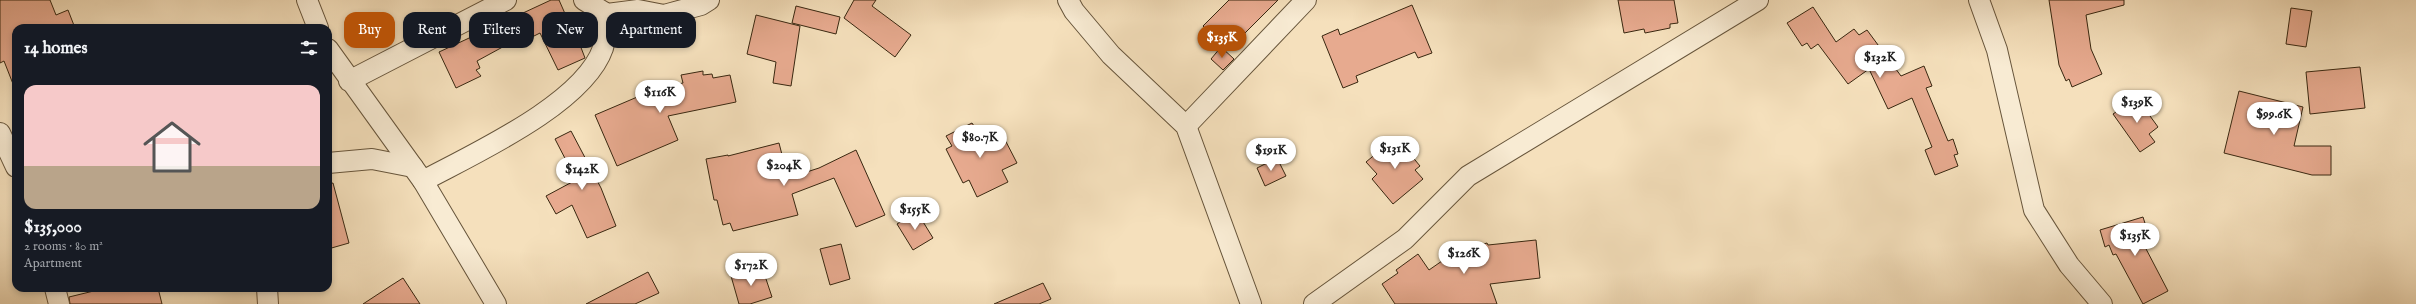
<!DOCTYPE html>
<meta charset="utf-8">
<style>
:root{--surface:#171b24;--page:#20242c;--text:#f1f3f6;--muted:#9ea1a6;--line:#363941;--accent:#b45309}
body{margin:0;font-family:"IM FELL English",serif;background:var(--page);color:var(--text);height:100vh;display:flex;flex-direction:column;font-size:15px;white-space:nowrap}
*{box-sizing:border-box;margin:0}
p{font-size:13px;color:var(--muted)}
.icon{flex:none;width:22px;height:22px;fill:none;stroke:currentColor;stroke-width:2;stroke-linecap:round;stroke-linejoin:round}
.map{position:relative;flex:1;overflow:hidden}
.sheet{position:absolute;left:12px;top:24px;width:320px;height:268px;display:flex;flex-direction:column;background:var(--surface);border-radius:12px;box-shadow:0 2px 6px #0003}
.sheet>*{flex:none}
.guide{position:absolute;left:344px;top:12px;width:380px;height:36px;display:flex;gap:8px}
.price{position:absolute;translate:-50% -34px;padding:0 9px;border-radius:14px;background:#fff;color:#222;font-size:13px;line-height:26px;filter:drop-shadow(0 1px 2px #0008)}
.price::after{content:'';position:absolute;left:50%;top:24px;width:12px;height:9px;margin-left:-6px;background:inherit;clip-path:polygon(0 0,100% 0,50% 100%)}
.price.current{background:var(--accent);color:#fff}
ul{padding:0;list-style:none}
li{display:grid;align-content:center;gap:8px;height:212px;padding:0 12px}
li+li{border-top:1px solid var(--line)}
li span{display:grid;place-items:center;height:124px;border-radius:12px;color:#555}
li>.icon{margin-inline-start:auto}
span .icon{width:72px;height:72px;fill:#fffc;stroke-width:1}
li b{font-size:17px}
h2{display:flex;justify-content:space-between;align-items:center;height:48px;padding:0 12px;font-size:17px}
.pill{padding:0 14px;border-radius:12px;background:var(--surface);box-shadow:0 2px 6px #0003;font-size:14px;line-height:36px}
.pill.current{background:var(--accent);color:#fff}
.map>svg:first-child{display:block}
.building{fill:#e7aa8f;stroke:#382710}
.lines{fill:none;stroke-linecap:round;stroke-linejoin:round}
.street-casing{stroke:#67553b;stroke-width:22}
.street{stroke:#f8ebd3;stroke-width:20}
</style>
<div class="map">
<svg width="2416" height="304" viewBox="0 0 2416 304">
<rect width="100%" height="100%" fill="#f5e0bc"/>
<filter id="stains"><feTurbulence type="fractalNoise" baseFrequency=".005" numOctaves="4"/><feColorMatrix values="0 0 0 0 .2 0 0 0 0 .09 0 0 0 0 .02 0 0 0 .5 -.17"/></filter>
<radialGradient id="worn" r=".72"><stop offset=".6" stop-color="#630" stop-opacity="0"/><stop offset="1" stop-color="#630" stop-opacity=".3"/></radialGradient>
<g class="building">
<polygon points="0,0 50,0 56,15 68,10 75,28 16,28 15,89 4,61 0,63"/>
<polygon points="551,0 559,0 570,25 578,21 588,42 580,45 585,58 558,70 540,33 512,47 510,43 477,61 480,68 476,70 481,76 456,88 439,52"/>
<polygon points="854,0 876,0 872,6 911,35 895,57 844,18"/>
<polygon points="1229,0 1278,0 1228,50 1203,26"/>
<polygon points="1618,0 1674,0 1678,23 1670,24 1670,28 1645,33 1644,29 1624,33"/>
<polygon points="2049,0 2124,0 2124,5 2086,15 2091,49 2102,74 2072,87 2069,79 2066,81 2059,65"/>
<polygon points="1412,5 1432,53 1418,58 1415,52 1356,76 1358,82 1343,88 1322,36 1338,29 1340,35"/>
<polygon points="796,6 840,17 836,34 792,23"/>
<polygon points="1813,7 1836,42 1854,29 1859,35 1867,30 1901,76 1924,66 1932,86 1926,88 1948,141 1953,139 1958,154 1954,155 1958,166 1935,175 1925,150 1932,147 1912,98 1888,109 1869,69 1848,84 1818,44 1811,49 1807,43 1802,46 1787,23"/>
<polygon points="2291,8 2312,11 2306,47 2286,44"/>
<polygon points="756,15 800,26 791,86 773,83 776,62 747,54"/>
<polygon points="1221,47 1234,59 1223,70 1211,59"/>
<polygon points="2360,67 2365,108 2310,114 2306,72"/>
<polygon points="703,71 703,75 712,74 713,78 730,75 736,102 668,116 678,140 617,166 595,115 656,89 683,83 681,75"/>
<polygon points="2239,91 2303,107 2294,146 2331,146 2331,175 2312,175 2224,153"/>
<polygon points="2137,98 2158,127 2149,134 2155,142 2140,152 2113,114"/>
<polygon points="972,123 976,129 980,127 988,144 1003,136 1017,163 1002,170 1008,182 977,197 969,180 963,183 946,149 952,146 946,136"/>
<polygon points="571,131 601,188 616,226 587,238 572,205 556,214 546,196 574,181 569,171 571,170 555,139"/>
<polygon points="1396,137 1420,166 1415,170 1423,179 1393,204 1372,179 1377,174 1366,162"/>
<polygon points="779,143 788,178 819,168 856,150 885,215 856,227 834,178 792,194 798,215 733,231 730,223 723,225 717,200 714,200 706,159 728,155 728,156"/>
<polygon points="1277,158 1286,176 1265,186 1257,168"/>
<polygon points="333,183 349,243 328,249 328,184"/>
<polygon points="917,212 933,238 913,250 897,224"/>
<polygon points="2143,217 2151,242 2144,245 2168,291 2143,304 2116,254 2113,255 2109,245 2105,247 2100,230"/>
<polygon points="1536,240 1540,278 1490,284 1497,304 1395,304 1382,284 1398,273 1396,270 1418,254 1429,270 1452,254 1487,243 1488,245"/>
<polygon points="841,244 850,279 830,285 820,249"/>
<polygon points="762,267 772,297 750,304 739,304 731,276"/>
<polygon points="648,272 659,293 635,304 586,304"/>
<polygon points="403,278 420,304 363,304 392,285"/>
<polygon points="1043,283 1051,299 1039,304 994,304"/>
<polygon points="106,288 158,288 162,304 70,304 69,297"/>
</g>
<g class="lines">
<g class="street-casing">
<g id="street">
<polyline points="307,0 318,28"/>
<polyline points="584,0 607,14 638,10 664,15 701,5 709,0"/>
<polyline points="1068,0 1074,11 1111,55 1186,126 1251,304"/>
<polyline points="1979,0 1997,50 2034,210 2069,265 2102,304"/>
<polyline points="328,49 423,181 496,304"/>
<polyline points="349,81 506,0"/>
<polyline points="1186,126 1306,0"/>
<polyline points="0,133 16,167"/>
<polyline points="328,163 372,159 413,167"/>
<path d="M423 181C473 154 584 104 603 48 606 38 606 25 607 14"/>
<polyline points="55,288 59,304"/>
<polyline points="267,288 268,304"/>
<polyline points="1314,304 1405,239 1468,176 1758,0"/>
</g>
</g>
<use href="#street" class="street"/>
</g>
<rect width="100%" height="100%" filter="url(#stains)"/>
<rect width="100%" height="100%" fill="url(#worn)"/>
</svg>
<b class="price current" style="left:1222px;top:59px">$135K</b>
<b class="price" style="left:1880px;top:79px">$132K</b>
<b class="price" style="left:660px;top:114px">$116K</b>
<b class="price" style="left:2137px;top:124px">$139K</b>
<b class="price" style="left:2274px;top:136px">$99.6K</b>
<b class="price" style="left:980px;top:159px">$80.7K</b>
<b class="price" style="left:1395px;top:170px">$131K</b>
<b class="price" style="left:1271px;top:172px">$191K</b>
<b class="price" style="left:784px;top:187px">$204K</b>
<b class="price" style="left:582px;top:191px">$142K</b>
<b class="price" style="left:915px;top:231px">$155K</b>
<b class="price" style="left:2135px;top:257px">$135K</b>
<b class="price" style="left:1464px;top:275px">$126K</b>
<b class="price" style="left:751px;top:287px">$172K</b>
<div class="guide">
<a class="pill current">Buy</a>
<a class="pill">Rent</a>
<a class="pill">Filters</a>
<a class="pill">New</a>
<a class="pill">Apartment</a>
</div>
<section class="sheet">
<h2>14 homes<svg class="icon" aria-label="filters" viewBox="0 0 24 24"><path d="M4 7h16M4 17h16"/><circle cx="9" cy="7" r="2"/><circle cx="15" cy="17" r="2"/></svg></h2>
<ul>
<li><span style="background:linear-gradient(#f6c9c9 65%,#b9a48a 0)"><svg class="icon" aria-label="home" viewBox="0 0 24 24"><path d="M3 11l9-7 9 7M6 9v11h12V9"/></svg></span><div><b>$135,000</b><p>2 rooms · 80 m²</p><p>Apartment</p></div></li>
</ul>
</section>
</div>
